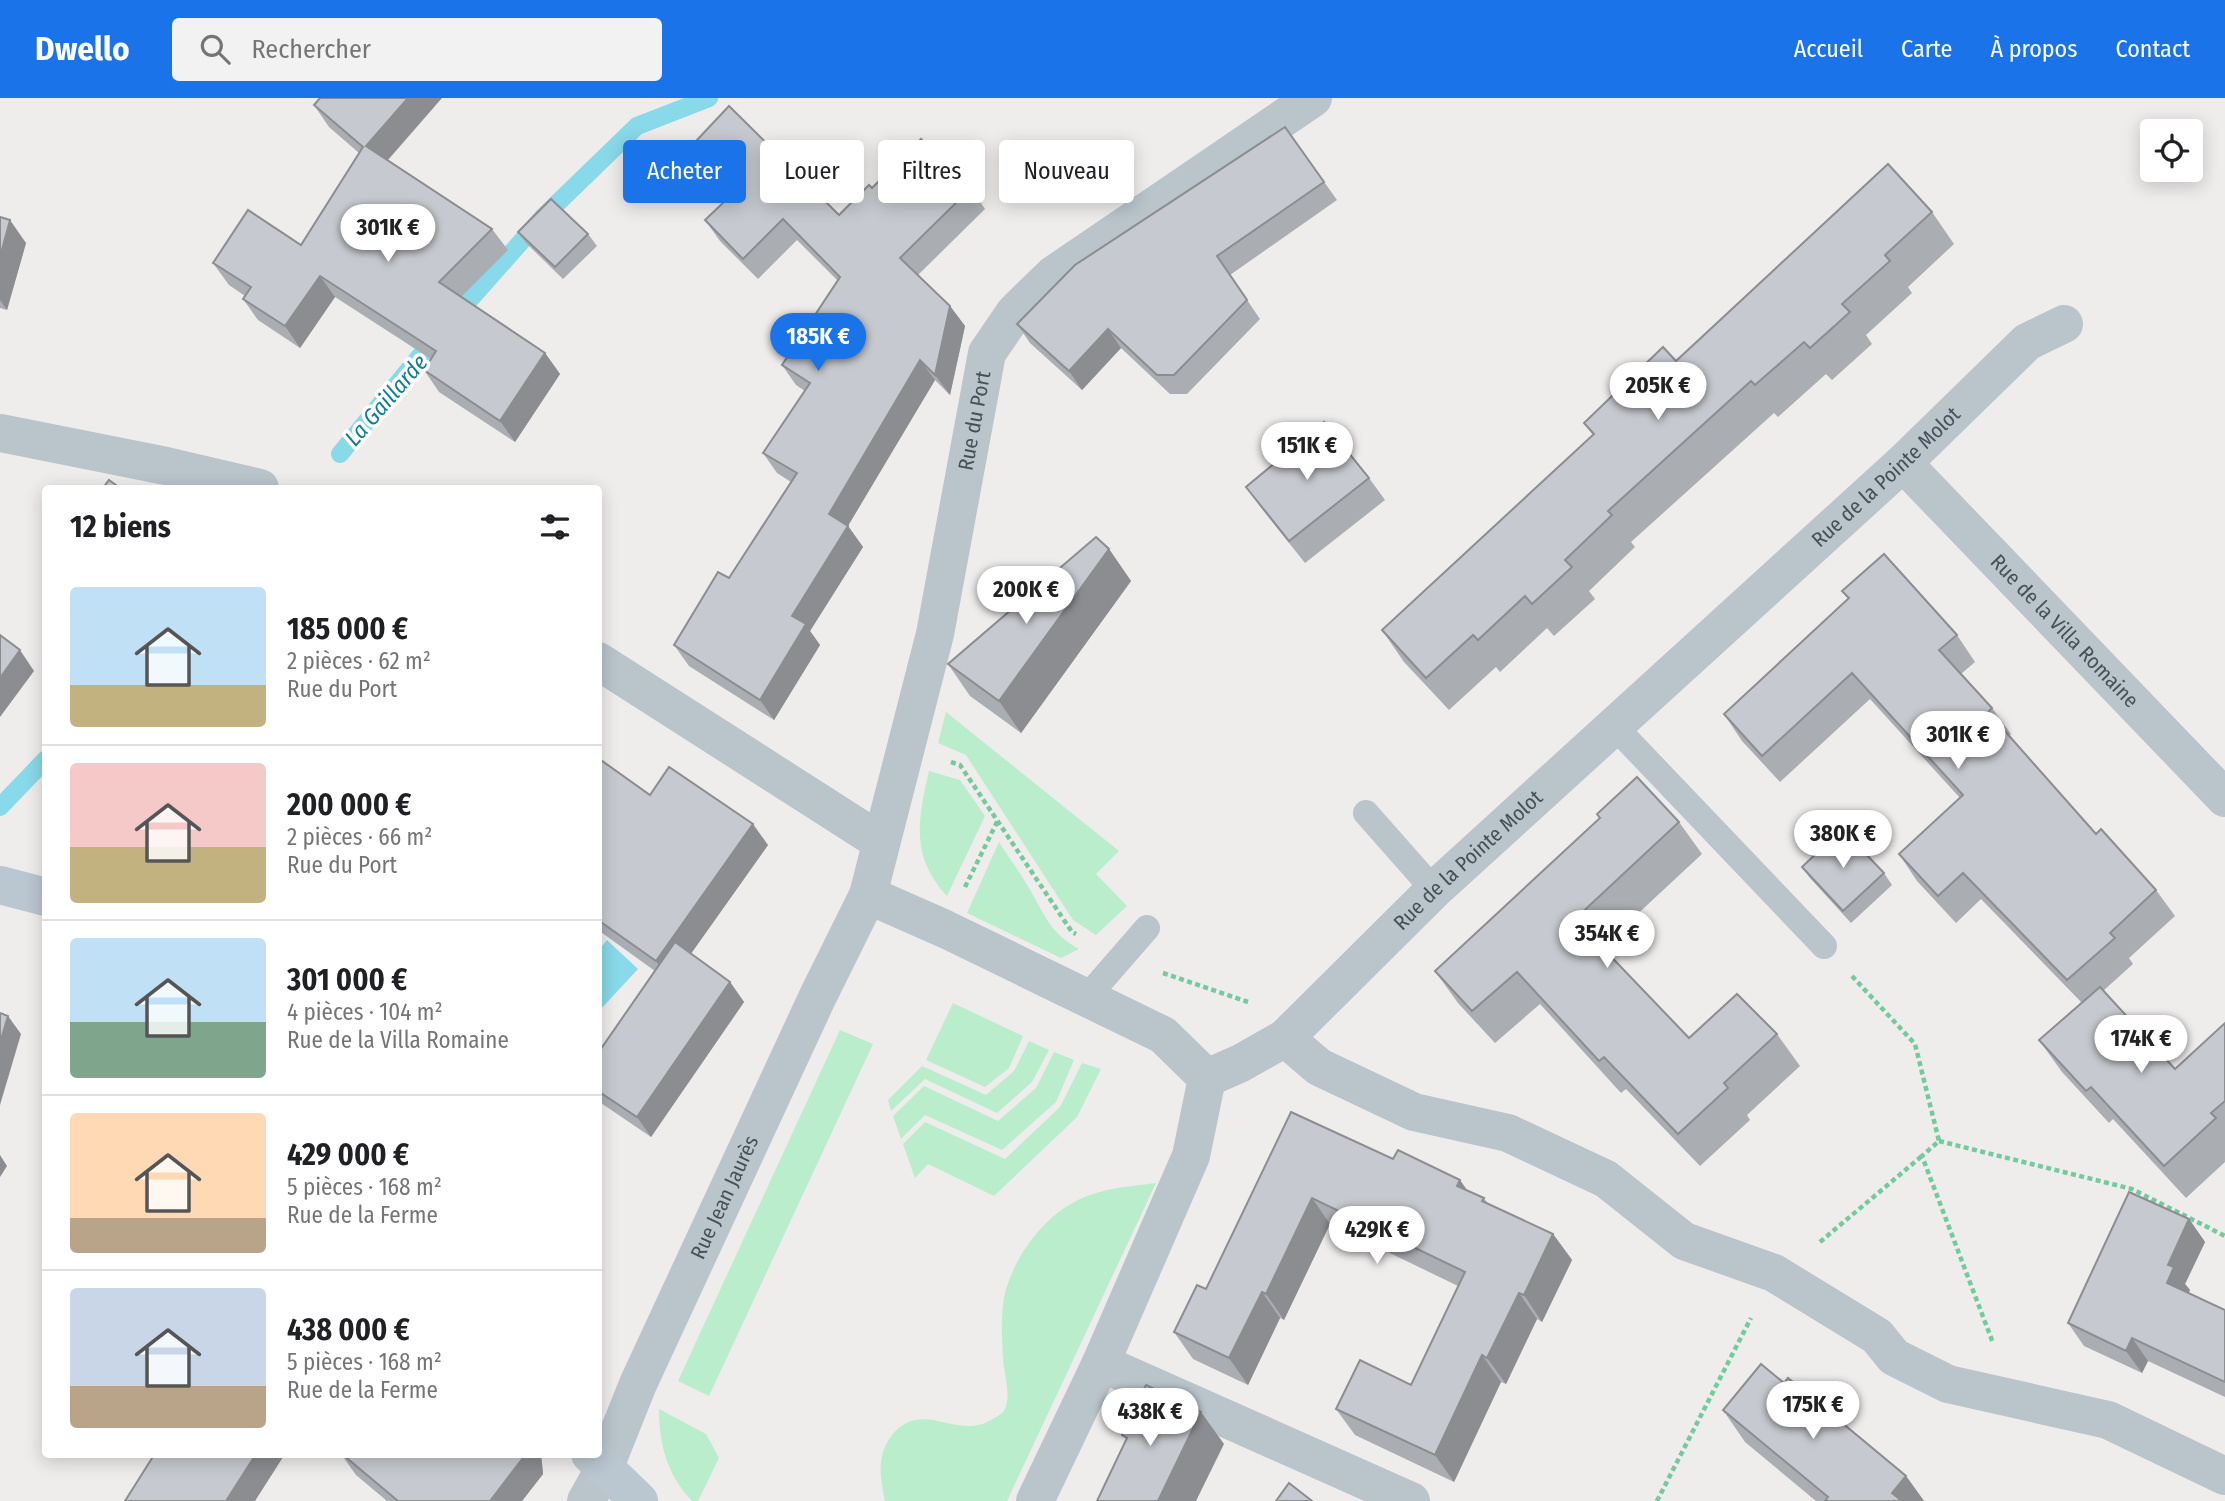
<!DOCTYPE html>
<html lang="fr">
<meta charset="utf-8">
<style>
:root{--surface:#fff;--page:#f2f2f2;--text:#202124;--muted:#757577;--line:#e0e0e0;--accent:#1a73e8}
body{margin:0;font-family:"Fira Sans Condensed",sans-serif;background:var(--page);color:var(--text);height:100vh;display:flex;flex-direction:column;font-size:26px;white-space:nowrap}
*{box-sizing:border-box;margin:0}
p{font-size:23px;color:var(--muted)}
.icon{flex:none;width:38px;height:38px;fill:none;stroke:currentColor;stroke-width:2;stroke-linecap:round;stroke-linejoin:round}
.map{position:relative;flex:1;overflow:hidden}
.sheet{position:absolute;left:42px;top:387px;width:560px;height:973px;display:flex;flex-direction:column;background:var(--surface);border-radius:7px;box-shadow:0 4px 18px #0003}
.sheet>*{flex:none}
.hud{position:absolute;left:623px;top:42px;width:665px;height:63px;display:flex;gap:14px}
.controls{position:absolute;left:2140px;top:21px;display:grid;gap:14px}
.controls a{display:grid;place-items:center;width:63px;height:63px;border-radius:7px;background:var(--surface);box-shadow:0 4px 18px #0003;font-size:35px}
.price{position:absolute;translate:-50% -60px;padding:0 16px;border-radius:24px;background:#fff;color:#222;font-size:23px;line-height:46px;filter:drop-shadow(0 2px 4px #0008)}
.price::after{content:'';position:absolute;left:50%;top:42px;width:21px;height:16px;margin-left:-10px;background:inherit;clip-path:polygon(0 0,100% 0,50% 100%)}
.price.active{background:var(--accent);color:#fff}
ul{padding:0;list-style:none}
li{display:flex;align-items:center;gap:21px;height:175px;padding:0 28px}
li+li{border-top:2px solid var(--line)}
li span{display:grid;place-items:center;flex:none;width:196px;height:140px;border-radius:7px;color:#555}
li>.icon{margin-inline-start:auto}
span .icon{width:84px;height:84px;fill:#fffc;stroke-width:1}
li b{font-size:30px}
h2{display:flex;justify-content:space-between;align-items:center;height:84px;padding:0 28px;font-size:30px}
.chip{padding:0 24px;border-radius:7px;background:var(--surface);box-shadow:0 4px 18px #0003;font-size:24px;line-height:63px}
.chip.active{background:var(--accent);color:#fff}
header{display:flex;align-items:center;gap:42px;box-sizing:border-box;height:98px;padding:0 35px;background:var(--accent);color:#fff}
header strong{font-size:33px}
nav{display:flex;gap:38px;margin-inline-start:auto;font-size:24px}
.search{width:490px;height:63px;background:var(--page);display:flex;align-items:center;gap:18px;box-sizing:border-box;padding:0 24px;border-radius:7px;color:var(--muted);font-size:26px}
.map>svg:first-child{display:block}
.green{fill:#baedcb}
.water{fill:#88d9e9}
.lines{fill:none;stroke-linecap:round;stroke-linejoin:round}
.stream{stroke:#88d9e9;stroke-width:18}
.path{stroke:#73ca9b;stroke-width:4.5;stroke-dasharray:5 3.5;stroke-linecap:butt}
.lane{stroke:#bac4cb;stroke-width:26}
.street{stroke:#bac4cb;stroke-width:38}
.secondary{stroke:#bac6d0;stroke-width:38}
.wall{fill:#aaadb2}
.shaded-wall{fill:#8b8d91}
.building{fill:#c6c9cf;stroke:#8b8d91;stroke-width:2}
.labels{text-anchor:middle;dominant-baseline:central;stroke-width:7;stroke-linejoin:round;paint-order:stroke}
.street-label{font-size:21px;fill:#455059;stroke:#fff}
.water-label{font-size:23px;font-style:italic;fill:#0f7e94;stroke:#fff}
</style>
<header>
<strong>Dwello</strong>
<div class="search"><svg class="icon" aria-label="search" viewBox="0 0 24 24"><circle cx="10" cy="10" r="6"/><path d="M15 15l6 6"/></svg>Rechercher</div>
<nav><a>Accueil</a><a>Carte</a><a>À propos</a><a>Contact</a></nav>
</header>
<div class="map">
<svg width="2225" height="1403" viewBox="0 0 2225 1403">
<rect width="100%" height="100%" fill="#efecec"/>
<g class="green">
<polygon points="946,614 1119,753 1096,776 1127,808 1096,837 1073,822 966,657 938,645"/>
<path d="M929 673 960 682 985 718 947 798C910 759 918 720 929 673Z"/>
<path d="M999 744C1010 761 1023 779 1033 797 1048 823 1051 835 1079 851L1061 860 967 815Z"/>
<polygon points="953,905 1023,938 1009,970 985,989 926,962"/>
<polygon points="840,932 873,946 709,1298 678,1283"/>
<polygon points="1029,943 1049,952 1032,984 997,1015 925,981 891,1013 888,1002 922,968 986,997 1014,973"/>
<polygon points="1054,954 1074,962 1056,1004 1002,1052 925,1017 901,1041 893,1018 924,988 998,1023 1036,990"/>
<polygon points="1082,965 1101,971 1077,1019 994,1098 928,1066 915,1080 903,1046 925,1024 1005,1061 1060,1009"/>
<path d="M1156 1085 1007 1403H885C880 1379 876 1358 892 1337 923 1300 957 1343 991 1322 995 1319 1001 1317 1004 1313 1012 1299 1004 1276 1003 1260 1002 1238 1000 1213 1006 1191 1019 1150 1051 1109 1093 1096 1113 1089 1135 1088 1156 1085Z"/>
<path d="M659 1311 706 1336 719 1360 698 1403H692C667 1377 659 1346 659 1311Z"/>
</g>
<polygon class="water" points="607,842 638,871 599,913 599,852"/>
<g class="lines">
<g class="stream">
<polyline points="340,356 420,258 543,119 637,28 709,0"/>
<polyline points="0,709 46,661"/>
</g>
<g class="path">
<polyline points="951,664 960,667 1072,834 1076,836"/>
<polyline points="965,789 998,722"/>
<polyline points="1163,875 1248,904"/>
<polyline points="1852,878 1915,946 1939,1043 1922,1058 1993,1245"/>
<polyline points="1939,1043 2132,1091 2225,1138"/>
<polyline points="1820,1144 1922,1058"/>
<polyline points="1657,1403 1751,1220"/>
</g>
<g class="lane">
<polyline points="1615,629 1824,848"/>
<polyline points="1366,715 1434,792"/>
<polyline points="1087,899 1147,830"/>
</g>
<g class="street">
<polyline points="0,335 166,368 260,390"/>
<path id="s1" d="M1903 365 2225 700"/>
<polyline points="598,563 881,744"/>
<polyline points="868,797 945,831 1163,937 1207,980"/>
<polyline points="1285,940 1319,969 1414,1014 1508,1035 1606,1081 1684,1143 1774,1175 1877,1238 1894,1259 1948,1286 2108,1322 2225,1378"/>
<path id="s2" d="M1207 980 1241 965 1285 940 1434 792 1903 365 2027 244 2064 226"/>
<polyline points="1100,1267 1119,1273 1411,1403"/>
<path id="s3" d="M586 1403 604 1371 638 1286 817 900 868 797 935 536 987 255 1015 214 1053 177 1313 0"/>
<polyline points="1035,1403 1100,1267 1191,1058 1207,980"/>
</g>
<g class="secondary">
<polyline points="0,787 46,799"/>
<polyline points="590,1356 639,1403"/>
</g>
</g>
<g class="wall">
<polygon points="314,7 388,62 492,131 508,152 461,199 545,255 560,276 515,344 439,294 424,272 431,261 335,199 300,250 258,222 243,201 245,198 229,187 213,165 301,147 359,55 329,29"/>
<polygon points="1285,29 1337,102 1230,177 1260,221 1187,296 1170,296 1121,250 1082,292 1030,245 1017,226"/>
<polygon points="681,59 839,117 872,90 971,90 985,111 918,177 950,208 965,228 950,297 935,282 848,428 863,449 810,533 820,547 774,622 689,568 674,547 729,480 791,384 777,375 763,355 805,293 796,287 782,267 838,183 797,142 758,181 720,143 705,122 722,106 696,80"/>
<polygon points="1932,114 1954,146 1908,189 1912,195 1866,237 1872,246 1832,282 1826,276 1778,319 1774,315 1631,444 1635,449 1589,493 1595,501 1554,538 1547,530 1500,574 1496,569 1449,612 1404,564 1382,532 1593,337 1584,325"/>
<polygon points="0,119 26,145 7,212 0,210"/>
<polygon points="518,134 588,136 597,148 563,181 526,145"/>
<polygon points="1369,380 1385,402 1305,465 1262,411 1246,389"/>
<polygon points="1109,451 1131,483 1021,635 970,598 948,566"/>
<polygon points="1842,493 1957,537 1975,564 1961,576 1992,610 2011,636 2009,638 2096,736 2156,792 2175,818 2129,860 2133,866 2103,893 2175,971 2225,925 2225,1064 2186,1100 2113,1021 2109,1025 2062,974 2039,942 2082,905 1981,801 1956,825 1917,783 1899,756 1960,700 1870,601 1780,684 1742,643 1724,616 1848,501"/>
<polygon points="598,660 650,697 768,747 691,855 730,884 744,904 651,1039 598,1003 598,955 655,873 598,832"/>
<polygon points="1597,716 1679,724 1702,756 1602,849 1689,940 1777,936 1800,968 1747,1017 1750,1022 1700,1068 1626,991 1621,995 1540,906 1495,945 1458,905 1435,873 1600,721"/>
<polygon points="1802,769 1884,775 1892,787 1851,825 1810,780"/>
<polygon points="1291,1014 1393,1061 1484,1100 1488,1106 1553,1136 1572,1162 1542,1224 1537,1221 1506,1286 1501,1284 1454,1384 1355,1337 1336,1311 1411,1287 1458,1188 1330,1126 1284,1222 1280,1220 1248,1287 1193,1261 1174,1234 1206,1191"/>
<polygon points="2189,1121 2205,1144 2185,1186 2190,1192 2188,1195 2225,1212 2225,1299 2148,1263 2142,1275 2084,1248 2068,1225"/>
<polygon points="1784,1285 1906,1378 1924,1403 1816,1403 1745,1344 1723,1312"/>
<polygon points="341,1356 541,1356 543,1376 522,1403 387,1403 356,1377"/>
</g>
<g class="shaded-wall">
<polygon points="408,0 442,0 381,70 366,48"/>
<polygon points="10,122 26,145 7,212 0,202 0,159"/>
<polygon points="320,178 335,199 300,250 285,228"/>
<polygon points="950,208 965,228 950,297 935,277"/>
<polygon points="1108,231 1121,250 1082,292 1069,273"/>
<polygon points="545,255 560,276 515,344 500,323"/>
<polygon points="920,262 935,282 843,436 829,416"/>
<polygon points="848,428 863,449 810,533 820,547 774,622 760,602 792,518"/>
<polygon points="1109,451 1131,483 1021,635 999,603"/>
<polygon points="20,552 34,573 0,619 0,580"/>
<polygon points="753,726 768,747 671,884 656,863"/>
<polygon points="730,884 744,904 651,1039 637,1019"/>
<polygon points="8,918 21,936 0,1007 0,945"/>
<polygon points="0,1057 7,1068 0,1079"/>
<polygon points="1460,1082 1479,1109 1457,1088"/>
<polygon points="1312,1100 1330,1126 1284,1222 1266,1196"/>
<polygon points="2189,1121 2205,1144 2185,1186 2190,1192 2183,1207 2167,1185 2168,1167"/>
<polygon points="1553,1136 1572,1162 1542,1224 1524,1197"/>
<polygon points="1262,1194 1280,1220 1248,1287 1229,1260"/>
<polygon points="1519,1195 1537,1221 1506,1286 1487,1260"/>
<polygon points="2132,1240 2148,1263 2142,1275 2126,1253"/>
<polygon points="1482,1257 1501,1284 1454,1384 1435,1357"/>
<polygon points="1201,1314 1224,1346 1196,1403 1158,1403"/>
<polygon points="256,1356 285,1356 255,1403 226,1403"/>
<polygon points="526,1356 541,1356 543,1376 522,1403 490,1403"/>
<polygon points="1906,1378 1924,1403 1898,1403 1892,1395"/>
</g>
<g class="building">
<polygon points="320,0 408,0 366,48 492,131 439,184 545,255 500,323 424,272 436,253 320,178 285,228 243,201 251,189 213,165 248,112 301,147 363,49 314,7"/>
<polygon points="729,8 839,117 869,87 872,90 921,41 971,90 900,160 950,208 935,277 920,262 829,416 848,428 792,518 806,526 760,602 674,547 718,474 729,480 797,375 763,355 810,285 782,267 840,179 783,121 743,161 705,122 724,104 681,59"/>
<polygon points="1285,29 1324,84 1217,158 1247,202 1174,277 1157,277 1108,231 1069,273 1017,226 1075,167"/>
<polygon points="1888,66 1932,114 1885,157 1890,163 1842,206 1850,214 1810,250 1804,244 1755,287 1751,283 1608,413 1612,417 1565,462 1572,469 1532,506 1525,498 1478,542 1473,537 1426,580 1382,532 1594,336 1584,325 1663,249 1676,263"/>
<polygon points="551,101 588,136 555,169 518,134"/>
<polygon points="0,119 10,122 0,159"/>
<polygon points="1324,324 1369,380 1289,443 1246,389"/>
<polygon points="109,382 120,390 103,390"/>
<polygon points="1096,439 1109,451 999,603 948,566"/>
<polygon points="1884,456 1957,537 1939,552 1992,610 1988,614 2096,736 2101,731 2156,792 2110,835 2115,840 2067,882 1963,775 1938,798 1899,756 1963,697 1852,575 1762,658 1724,616 1849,500 1842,493"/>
<polygon points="0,537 20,552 0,580"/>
<polygon points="598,660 650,697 669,669 753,726 656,863 598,822"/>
<polygon points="1637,679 1679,724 1575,821 1689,940 1737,896 1777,936 1724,985 1728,990 1678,1036 1604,959 1599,963 1517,874 1472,913 1435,873 1600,720 1597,716"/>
<polygon points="1842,731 1884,775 1843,813 1802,769"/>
<polygon points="675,844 730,884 637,1019 598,993 598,955"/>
<polygon points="2100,889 2175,971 2225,925 2225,1003 2211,1015 2216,1020 2164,1068 2091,989 2086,993 2039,942"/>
<polygon points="0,915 8,918 0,945"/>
<polygon points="1291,1014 1393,1061 1398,1052 1460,1082 1457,1088 1484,1100 1482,1103 1553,1136 1524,1197 1519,1195 1487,1260 1482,1257 1435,1357 1336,1311 1360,1262 1411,1287 1465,1174 1312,1100 1266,1196 1262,1194 1229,1260 1174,1234 1197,1187 1206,1191"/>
<polygon points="2129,1094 2189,1121 2168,1167 2174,1169 2167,1185 2225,1212 2225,1284 2132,1240 2126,1253 2068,1225"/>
<polygon points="1761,1266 1784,1285 1788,1280 1906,1378 1892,1395 1902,1403 1825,1403 1828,1399 1723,1312"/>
<polygon points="1146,1287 1201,1314 1158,1403 1097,1403 1127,1340 1122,1337"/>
<polygon points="152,1356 256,1356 226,1403 125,1403 154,1357"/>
<polygon points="342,1356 526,1356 490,1403 398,1403"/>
<polygon points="1289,1385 1312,1403 1276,1403"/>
</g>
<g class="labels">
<g class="street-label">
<text stroke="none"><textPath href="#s3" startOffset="1155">Rue du Port</textPath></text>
<text stroke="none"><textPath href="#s2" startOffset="910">Rue de la Pointe Molot</textPath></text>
<text stroke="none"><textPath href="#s1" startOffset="233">Rue de la Villa Romaine</textPath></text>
<text stroke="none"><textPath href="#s2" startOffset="343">Rue de la Pointe Molot</textPath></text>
<text stroke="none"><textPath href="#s3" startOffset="334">Rue Jean Jaurès</textPath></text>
</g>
<g class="water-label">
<text transform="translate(386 302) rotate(-49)">La Gaillarde</text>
</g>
</g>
</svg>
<div class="controls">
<a><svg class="icon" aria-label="locate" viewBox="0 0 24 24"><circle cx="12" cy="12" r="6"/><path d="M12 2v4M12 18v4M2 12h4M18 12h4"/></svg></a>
</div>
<b class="price" style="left:388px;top:166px">301K €</b>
<b class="price active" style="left:818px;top:275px">185K €</b>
<b class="price" style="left:1658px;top:324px">205K €</b>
<b class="price" style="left:1307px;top:384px">151K €</b>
<b class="price" style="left:1026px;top:528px">200K €</b>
<b class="price" style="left:1958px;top:673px">301K €</b>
<b class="price" style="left:1843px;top:772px">380K €</b>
<b class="price" style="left:1607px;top:872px">354K €</b>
<b class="price" style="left:2141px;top:977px">174K €</b>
<b class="price" style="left:1377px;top:1168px">429K €</b>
<b class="price" style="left:1813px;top:1343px">175K €</b>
<b class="price" style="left:1150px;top:1350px">438K €</b>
<div class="hud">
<a class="chip active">Acheter</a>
<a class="chip">Louer</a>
<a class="chip">Filtres</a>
<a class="chip">Nouveau</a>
</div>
<section class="sheet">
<h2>12 biens<svg class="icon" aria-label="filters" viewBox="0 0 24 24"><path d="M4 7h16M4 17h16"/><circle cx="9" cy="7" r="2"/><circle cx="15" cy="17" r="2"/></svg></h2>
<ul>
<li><span style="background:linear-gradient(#bfe0f5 70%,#c2b280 0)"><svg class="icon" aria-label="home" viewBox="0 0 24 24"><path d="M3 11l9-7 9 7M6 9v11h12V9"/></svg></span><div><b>185 000 €</b><p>2 pièces · 62 m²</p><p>Rue du Port</p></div></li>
<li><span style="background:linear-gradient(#f6c9c9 60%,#c2b280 0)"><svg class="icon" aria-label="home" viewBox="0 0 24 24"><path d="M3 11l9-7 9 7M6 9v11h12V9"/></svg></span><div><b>200 000 €</b><p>2 pièces · 66 m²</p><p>Rue du Port</p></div></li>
<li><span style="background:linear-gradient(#bfe0f5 60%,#7fa58c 0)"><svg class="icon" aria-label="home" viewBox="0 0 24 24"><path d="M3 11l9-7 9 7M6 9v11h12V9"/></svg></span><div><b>301 000 €</b><p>4 pièces · 104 m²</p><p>Rue de la Villa Romaine</p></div></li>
<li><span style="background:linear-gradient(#ffd9b3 75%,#b9a48a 0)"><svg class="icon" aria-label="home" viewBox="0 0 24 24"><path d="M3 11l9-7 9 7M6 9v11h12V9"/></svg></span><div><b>429 000 €</b><p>5 pièces · 168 m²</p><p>Rue de la Ferme</p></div></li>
<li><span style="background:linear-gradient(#c9d6e8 70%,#b9a48a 0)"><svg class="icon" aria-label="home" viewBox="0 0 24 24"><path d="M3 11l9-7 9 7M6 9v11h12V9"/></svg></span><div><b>438 000 €</b><p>5 pièces · 168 m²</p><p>Rue de la Ferme</p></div></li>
</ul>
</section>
</div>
